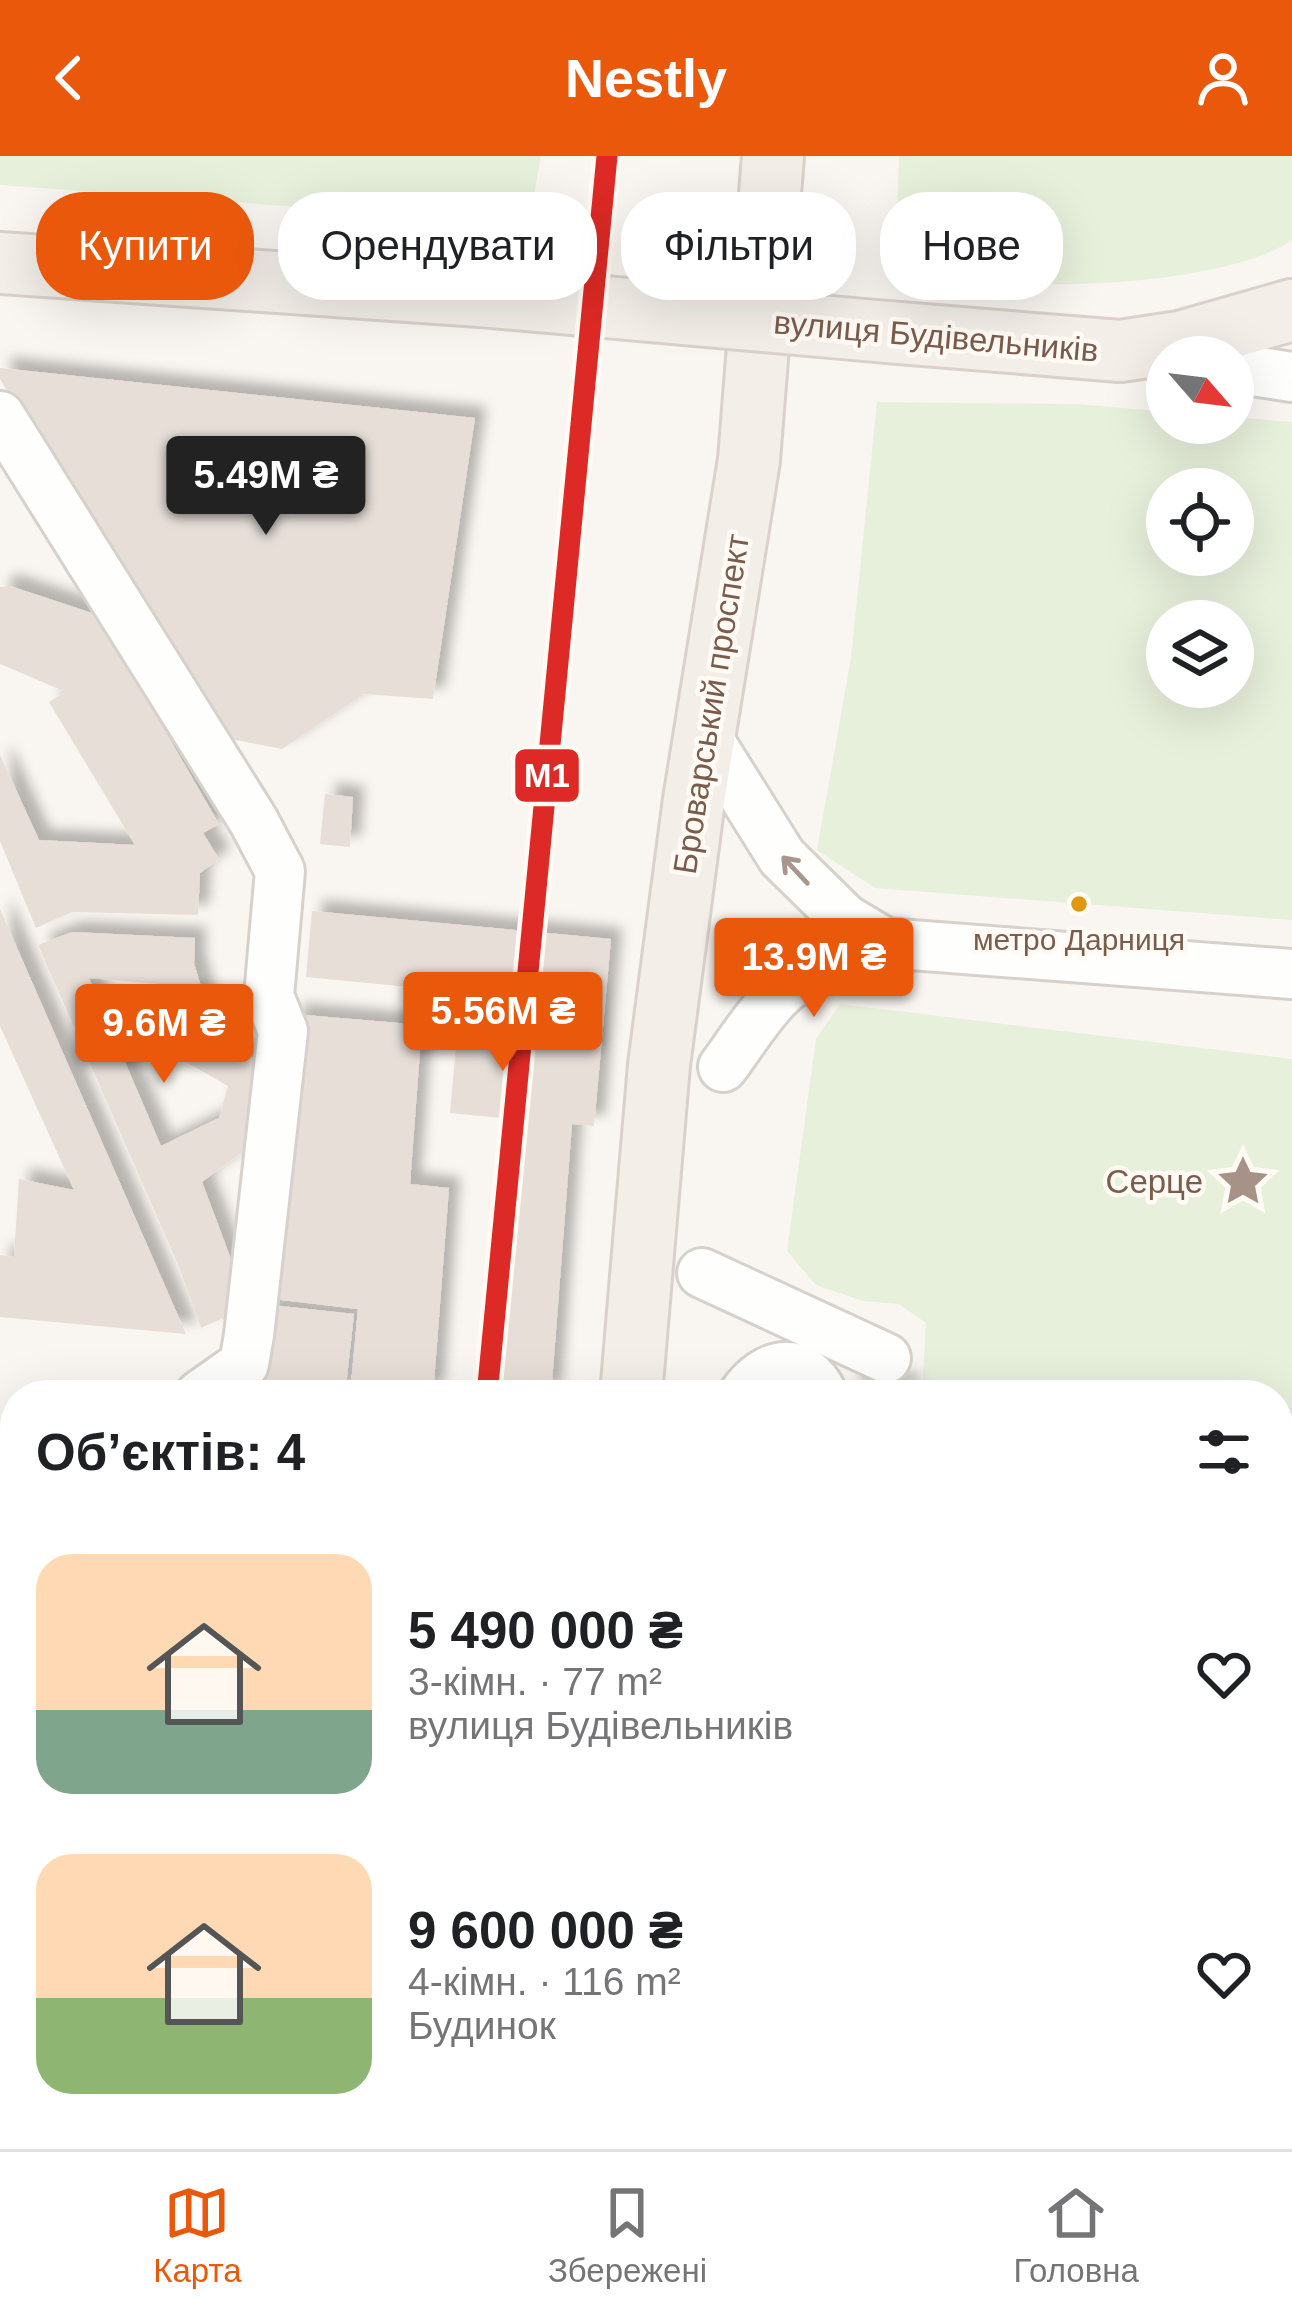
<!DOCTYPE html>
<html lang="uk">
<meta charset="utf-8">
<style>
:root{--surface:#fff;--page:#f6f6f6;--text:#202124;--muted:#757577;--line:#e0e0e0;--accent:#ea580c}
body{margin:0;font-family:Arial,sans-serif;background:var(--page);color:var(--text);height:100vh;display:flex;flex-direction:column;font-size:45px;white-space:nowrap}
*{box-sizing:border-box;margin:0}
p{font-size:39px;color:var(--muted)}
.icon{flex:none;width:66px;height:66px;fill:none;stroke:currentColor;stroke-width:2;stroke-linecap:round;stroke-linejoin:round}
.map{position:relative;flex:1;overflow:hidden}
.details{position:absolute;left:0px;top:1224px;width:1293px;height:771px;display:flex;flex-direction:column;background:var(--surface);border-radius:48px 48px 0 0;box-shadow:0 12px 48px #0002}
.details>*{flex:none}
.banner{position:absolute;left:36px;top:36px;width:1221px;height:108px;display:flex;gap:24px}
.needle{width:78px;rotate:118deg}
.buttons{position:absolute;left:1146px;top:180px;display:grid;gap:24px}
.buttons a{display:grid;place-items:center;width:108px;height:108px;border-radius:50%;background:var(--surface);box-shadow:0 12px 48px #0002;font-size:60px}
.price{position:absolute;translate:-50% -102px;padding:0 27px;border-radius:12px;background:var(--accent);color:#fff;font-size:39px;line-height:78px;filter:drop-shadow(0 3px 6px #0008)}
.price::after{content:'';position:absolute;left:50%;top:72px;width:36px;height:27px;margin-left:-18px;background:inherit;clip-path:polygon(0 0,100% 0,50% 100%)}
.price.on{background:#222;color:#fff}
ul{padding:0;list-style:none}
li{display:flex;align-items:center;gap:36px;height:300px;padding:0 36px}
li span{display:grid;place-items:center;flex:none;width:336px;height:240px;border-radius:36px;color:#555}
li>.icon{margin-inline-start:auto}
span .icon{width:144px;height:144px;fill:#fffc;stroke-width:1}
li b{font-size:51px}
h2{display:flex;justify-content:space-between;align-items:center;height:144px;padding:0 36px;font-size:51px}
.pill{padding:0 42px;border-radius:48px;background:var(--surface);box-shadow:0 12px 48px #0002;font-size:42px;line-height:108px}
.pill.on{background:var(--accent);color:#fff}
header{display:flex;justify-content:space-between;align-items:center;height:156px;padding:0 36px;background:var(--accent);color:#fff;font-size:54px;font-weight:800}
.menu{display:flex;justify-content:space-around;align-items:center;height:168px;border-top:3px solid var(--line);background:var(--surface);font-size:33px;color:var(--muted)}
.menu a{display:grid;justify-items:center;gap:6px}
.menu .on{color:var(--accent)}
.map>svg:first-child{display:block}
.green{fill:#e7f0db;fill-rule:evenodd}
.building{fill:#e6ded7;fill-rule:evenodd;filter:url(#shadow)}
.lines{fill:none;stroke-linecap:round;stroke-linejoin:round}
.minor-casing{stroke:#d7d1cb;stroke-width:54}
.major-casing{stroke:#dad1cc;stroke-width:66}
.minor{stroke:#fefefd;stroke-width:48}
.major{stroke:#f3eee8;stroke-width:60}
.major-bridge-casing{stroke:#dad1cc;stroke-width:66;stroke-linecap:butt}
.major-bridge{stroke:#f3eee8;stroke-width:60}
.metro-1-casing{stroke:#fffaf3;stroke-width:30}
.metro-1{stroke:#dd2a26;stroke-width:21}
.oneway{stroke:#a8958b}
.bus-dot{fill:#de970f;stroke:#fffaf3;stroke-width:4.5}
.labels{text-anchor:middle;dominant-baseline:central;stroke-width:9;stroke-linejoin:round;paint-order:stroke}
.bus-label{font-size:30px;fill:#7a5c4d;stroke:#fffaf3}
.street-label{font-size:33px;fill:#7a5c4d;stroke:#fffaf3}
.poi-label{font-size:33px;fill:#7a5c4d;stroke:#fffaf3;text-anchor:end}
.line-badge{stroke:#fffaf3;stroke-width:4.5}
.badge-label{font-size:33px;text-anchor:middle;font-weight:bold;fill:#fff}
</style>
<header><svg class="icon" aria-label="back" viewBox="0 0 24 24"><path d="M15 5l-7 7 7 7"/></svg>Nestly<svg class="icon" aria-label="person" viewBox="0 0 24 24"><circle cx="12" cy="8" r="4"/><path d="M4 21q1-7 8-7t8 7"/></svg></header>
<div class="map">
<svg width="1292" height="1993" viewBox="0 0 1292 1993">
<defs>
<filter id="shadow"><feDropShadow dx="11" dy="-11" stdDeviation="6" flood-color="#0004"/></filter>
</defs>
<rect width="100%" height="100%" fill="#f9f5f0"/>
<g class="green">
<polygon points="0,0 541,0 529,68 0,29"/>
<path d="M899 0H1292V84C1235 123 1086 132 1017 127 977 123 936 113 896 106Z"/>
<path d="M877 246 1078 248 1167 256V267H1233V261L1292 266V764L875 732 817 694 851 502ZM1167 333H1233V399H1167ZM1167 465H1233V531H1167Z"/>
<polygon points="840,848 1292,903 1292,1492 1278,1491 1278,1239 922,1239 926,1167 899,1148 863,1145 816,1129 787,1095 816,883"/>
</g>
<g class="building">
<polygon points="0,212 475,262 433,543 364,538 282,593 215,580 0,223"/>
<polygon points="10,430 98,459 219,668 203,677 219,703 200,717 198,759 72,756 36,772 0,685 0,599 39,684 135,689 49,546 66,536 0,508 0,431"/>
<polygon points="325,638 353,641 350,691 320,688"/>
<polygon points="0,753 186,1178 0,1161 0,1099 14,1101 19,1023 74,1034 0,870"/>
<polygon points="312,755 611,783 594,970 572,968 551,1239 500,1239 522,964 450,957 461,836 306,821"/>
<path d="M72 776 195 782 194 807 212 868 261 909 245 994 202 1026 240 1127 232 1158 201 1172 179 1111 38 789ZM89 822 159 828 186 906 228 930 219 962 161 990Z"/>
<polygon points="293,858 422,869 410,1028 449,1032 433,1239 350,1239 358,1153 265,1142"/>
<polygon points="262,1148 354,1158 345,1239 251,1239"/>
<polygon points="852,1225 909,1229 908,1239 851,1239"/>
<polygon points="12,1268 15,1268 15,1506 0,1505 0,1402"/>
<polygon points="1278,1499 1292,1500 1292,1681 1278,1680"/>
<polygon points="0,1645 15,1646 15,1794 0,1793"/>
<polygon points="15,1880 15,1940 0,1957 0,1885"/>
<polygon points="1278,1930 1292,1944 1292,1979 1286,1993 1023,1993 1016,1988 1016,1980 1278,1980"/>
<polygon points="96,1980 353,1980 351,1993 75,1993 75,1986 95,1989"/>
<polygon points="456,1980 492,1980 491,1993 455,1993"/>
<polygon points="796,1980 815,1980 824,1993 786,1993"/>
</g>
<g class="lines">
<g class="minor-casing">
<g id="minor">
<polyline points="1233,212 1292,221"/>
<polyline points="0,260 253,664 280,715 269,840 283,875 249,1179 244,1208 200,1239"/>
<polyline points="705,578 782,701 845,763 885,787"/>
<path d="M723 911C740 888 756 862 775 842 802 812 848 799 885 787L1292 818"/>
<polyline points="702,1117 886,1202"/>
<path d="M743 1239C766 1205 804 1198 823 1239"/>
<polyline points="0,1817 13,1818"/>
<polyline points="844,1980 864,1993"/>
<polyline points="26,1993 27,1980"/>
</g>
</g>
<g class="major-casing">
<g id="major">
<polyline points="0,107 480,140"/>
<polyline points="887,176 1120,195 1180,186 1292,154"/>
<polyline points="631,1239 659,909 694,644 749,304 773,0"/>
<polyline points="568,1993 569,1980"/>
<polyline points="628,1993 629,1980"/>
</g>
</g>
<use href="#minor" class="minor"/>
<use href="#major" class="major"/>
<g class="major-bridge-casing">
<polyline id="major-bridge" points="480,140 887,176"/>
</g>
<use href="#major-bridge" class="major-bridge"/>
<g class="metro-1-casing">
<polyline id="metro-1" points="487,1239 607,0"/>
</g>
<use href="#metro-1" class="metro-1"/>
</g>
<defs><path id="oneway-shaft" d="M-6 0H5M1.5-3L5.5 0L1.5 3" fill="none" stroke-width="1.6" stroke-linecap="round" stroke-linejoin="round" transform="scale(3)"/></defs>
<use class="oneway" href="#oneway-shaft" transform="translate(795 714) rotate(-133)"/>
<defs>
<g id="sight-bare" transform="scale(4.14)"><path d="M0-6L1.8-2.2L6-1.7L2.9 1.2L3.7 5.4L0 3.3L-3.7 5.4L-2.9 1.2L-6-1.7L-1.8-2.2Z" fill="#a69286" stroke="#fffaf3" stroke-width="2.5" paint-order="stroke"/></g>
</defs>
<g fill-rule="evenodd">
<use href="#sight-bare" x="1243" y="1025"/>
</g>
<circle class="bus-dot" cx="1079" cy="748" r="10"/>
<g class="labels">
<g class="bus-label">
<text x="1079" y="783">метро Дарниця</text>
</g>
<g class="street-label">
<text transform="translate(936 180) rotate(5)">вулиця Будівельників</text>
<text transform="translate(711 548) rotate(-81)">Броварський проспект</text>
</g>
<g class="poi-label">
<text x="1203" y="1025">Серце</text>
</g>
</g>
<rect class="line-badge" x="513" y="591" width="68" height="57" rx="12" fill="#dd2a26"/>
<g class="badge-label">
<text x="547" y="631">M1</text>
</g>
</svg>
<div class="buttons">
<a><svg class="needle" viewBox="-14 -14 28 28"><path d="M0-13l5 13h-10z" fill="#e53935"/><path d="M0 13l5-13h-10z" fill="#757577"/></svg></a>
<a><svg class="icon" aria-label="locate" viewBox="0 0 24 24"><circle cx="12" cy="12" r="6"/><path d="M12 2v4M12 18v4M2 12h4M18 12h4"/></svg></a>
<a><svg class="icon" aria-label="layers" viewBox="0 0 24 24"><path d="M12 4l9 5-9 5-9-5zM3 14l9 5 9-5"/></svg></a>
</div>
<b class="price on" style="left:266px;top:382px">5.49M ₴</b>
<b class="price" style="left:814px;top:864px">13.9M ₴</b>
<b class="price" style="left:503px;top:918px">5.56M ₴</b>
<b class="price" style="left:164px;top:930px">9.6M ₴</b>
<div class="banner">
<a class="pill on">Купити</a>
<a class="pill">Орендувати</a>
<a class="pill">Фільтри</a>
<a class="pill">Нове</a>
</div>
<section class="details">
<h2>Об’єктів: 4<svg class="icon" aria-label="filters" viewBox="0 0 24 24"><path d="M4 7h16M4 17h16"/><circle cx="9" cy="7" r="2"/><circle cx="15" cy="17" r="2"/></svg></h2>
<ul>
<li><span style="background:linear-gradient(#ffd9b3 65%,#7fa58c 0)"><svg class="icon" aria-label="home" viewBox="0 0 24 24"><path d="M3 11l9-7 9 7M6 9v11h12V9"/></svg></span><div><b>5 490 000 ₴</b><p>3-кімн. · 77 m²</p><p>вулиця Будівельників</p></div><svg class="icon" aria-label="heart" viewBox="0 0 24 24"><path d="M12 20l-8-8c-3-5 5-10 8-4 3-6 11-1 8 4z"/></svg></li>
<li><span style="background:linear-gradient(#ffd9b3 60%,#8fb573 0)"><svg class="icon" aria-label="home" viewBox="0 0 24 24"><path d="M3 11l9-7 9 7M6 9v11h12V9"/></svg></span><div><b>9 600 000 ₴</b><p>4-кімн. · 116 m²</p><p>Будинок</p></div><svg class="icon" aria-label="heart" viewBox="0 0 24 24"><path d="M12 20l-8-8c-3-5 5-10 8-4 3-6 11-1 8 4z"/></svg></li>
</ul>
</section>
</div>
<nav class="menu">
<a class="on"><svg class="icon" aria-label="map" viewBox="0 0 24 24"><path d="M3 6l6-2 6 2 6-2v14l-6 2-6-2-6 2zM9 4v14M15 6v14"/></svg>Карта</a>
<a><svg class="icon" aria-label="saved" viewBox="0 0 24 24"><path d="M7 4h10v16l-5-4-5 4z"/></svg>Збережені</a>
<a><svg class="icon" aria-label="home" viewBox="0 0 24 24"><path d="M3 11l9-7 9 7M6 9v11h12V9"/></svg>Головна</a>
</nav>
